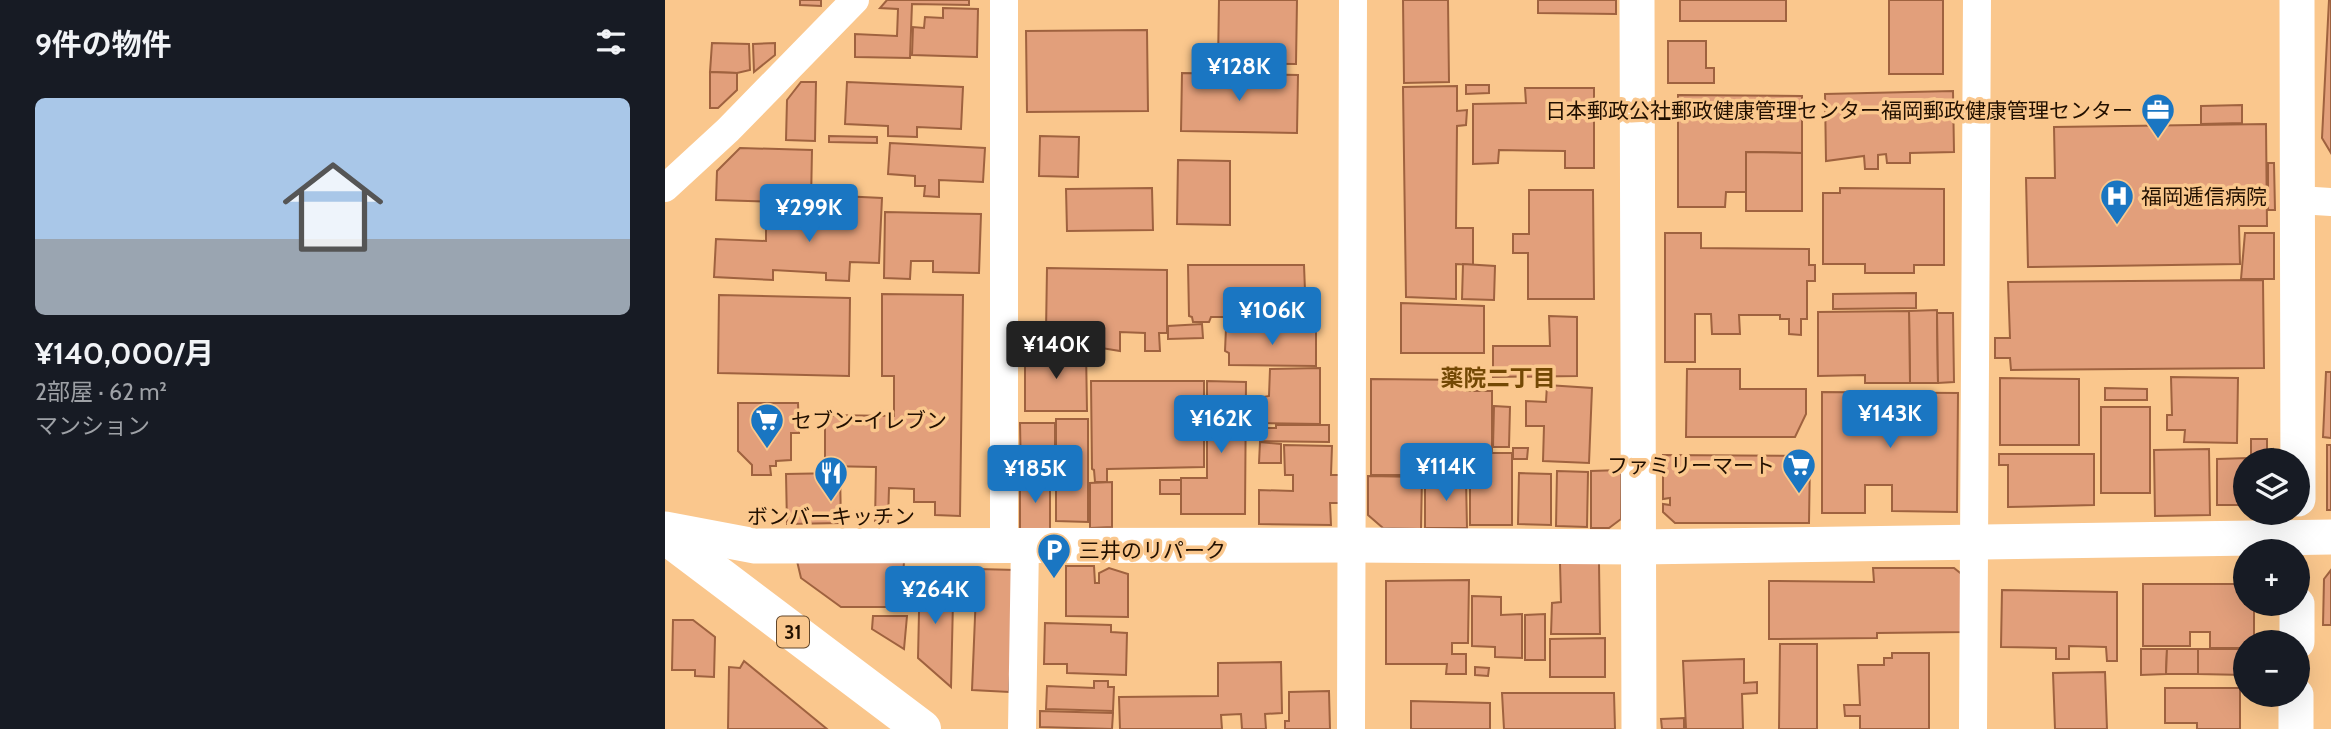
<!DOCTYPE html>
<html lang="ja">
<meta charset="utf-8">
<style>
:root{--surface:#171b24;--page:#242831;--text:#f1f3f6;--muted:#9ea1a6;--line:#363941;--accent:#1a76c2}
body{margin:0;font-family:Cabin,"Noto Sans JP",sans-serif;background:var(--page);color:var(--text);height:100vh;display:flex;flex-direction:column;font-size:26px;white-space:nowrap}
*{box-sizing:border-box;margin:0}
p{font-size:23px;color:var(--muted)}
.icon{flex:none;width:38px;height:38px;fill:none;stroke:currentColor;stroke-width:2;stroke-linecap:round;stroke-linejoin:round}
.map{position:relative;flex:1;overflow:hidden}
.sheet{display:flex;flex-direction:column;background:var(--surface);width:665px}
.sheet>*{flex:none}
.buttons{position:absolute;left:1568px;top:448px;display:grid;gap:14px}
.buttons a{display:grid;place-items:center;width:77px;height:77px;border-radius:50%;background:var(--surface);box-shadow:0 7px 28px #0002;font-size:35px}
.price{position:absolute;translate:-50% -60px;padding:0 16px;border-radius:7px;background:var(--accent);color:#fff;font-size:23px;line-height:46px;filter:drop-shadow(0 2px 4px #0008)}
.price::after{content:'';position:absolute;left:50%;top:42px;width:21px;height:16px;margin-left:-10px;background:inherit;clip-path:polygon(0 0,100% 0,50% 100%)}
.price.on{background:#222;color:#fff}
ul{padding:0;list-style:none}
li{display:grid;align-content:center;gap:14px;height:371px;padding:0 35px}
li+li{border-top:2px solid var(--line)}
li span{display:grid;place-items:center;height:217px;border-radius:10px;color:#555}
li>.icon{margin-inline-start:auto}
span .icon{width:126px;height:126px;fill:#fffc;stroke-width:1}
li b{font-size:30px}
h2{display:flex;justify-content:space-between;align-items:center;height:84px;padding:0 35px;font-size:30px}
main{display:flex;flex:1;min-height:0}
.map>svg:first-child{display:block}
.building{fill:#e29f7b;stroke:#9f623f;stroke-width:2}
.lines{fill:none;stroke-linecap:round;stroke-linejoin:round}
.minor{stroke:#fff;stroke-width:28}
.tertiary{stroke:#fff;stroke-width:35}
.primary{stroke:#fff;stroke-width:38}
.labels{text-anchor:middle;dominant-baseline:central;stroke-width:7;stroke-linejoin:round;paint-order:stroke}
.shield{fill:#fac78d;stroke:#63472a;stroke-width:2}
.shield-label{font-size:19px;font-weight:bold;fill:#221000}
.poi-label{font-size:21px;fill:#221000;stroke:#fac78d;text-anchor:start}
.neighbourhood-label{font-size:23px;font-weight:bold;fill:#734804;stroke:#fac78d}
</style>
<main>
<section class="sheet">
<h2>9件の物件<svg class="icon" aria-label="filters" viewBox="0 0 24 24"><path d="M4 7h16M4 17h16"/><circle cx="9" cy="7" r="2"/><circle cx="15" cy="17" r="2"/></svg></h2>
<ul>
<li><span style="background:linear-gradient(#a9c7e8 65%,#9aa5b1 0)"><svg class="icon" aria-label="home" viewBox="0 0 24 24"><path d="M3 11l9-7 9 7M6 9v11h12V9"/></svg></span><div><b>¥140,000/月</b><p>2部屋 · 62 m²</p><p>マンション</p></div></li>
</ul>
</section>
<div class="map">
<svg width="1666" height="729" viewBox="0 0 1666 729">
<rect width="100%" height="100%" fill="#fac78d"/>
<g class="building">
<polygon points="135,0 156,0 156,6 135,5"/>
<polygon points="222,0 304,0 304,5 247,4 245,58 190,57 190,34 232,36 233,9 215,8"/>
<polygon points="554,0 632,0 631,64 553,63"/>
<polygon points="738,0 783,0 784,82 739,83"/>
<polygon points="873,0 951,0 951,14 873,13"/>
<rect x="1015" y="0" width="106" height="21"/>
<rect x="1224" y="0" width="54" height="74"/>
<polygon points="1664,0 1666,0 1666,153 1657,138"/>
<polygon points="278,8 313,9 312,57 247,55 248,27 259,28 260,17 278,18"/>
<polygon points="482,30 483,111 362,112 361,31"/>
<polygon points="1003,41 1041,41 1041,68 1049,68 1049,83 1003,83"/>
<polygon points="47,43 84,44 85,70 72,73 45,72"/>
<polygon points="110,43 110,55 89,72 88,44"/>
<polygon points="45,72 72,73 72,90 53,108 45,108"/>
<polygon points="517,73 633,75 632,133 516,131"/>
<polygon points="136,82 151,82 150,141 121,140 122,100"/>
<polygon points="182,82 298,87 296,129 252,127 252,137 223,136 223,126 180,124"/>
<polygon points="801,85 824,85 824,93 801,94"/>
<polygon points="792,86 792,111 802,110 801,125 792,126 791,228 808,228 808,265 791,264 791,299 741,297 738,87"/>
<polygon points="860,88 929,88 929,168 900,168 900,151 834,150 833,163 808,164 808,104 861,103"/>
<polygon points="1288,91 1289,152 1245,153 1245,163 1222,163 1221,154 1213,155 1213,169 1200,169 1199,156 1161,161 1160,94"/>
<polygon points="1013,95 1137,96 1137,153 1081,152 1081,192 1061,192 1060,207 1013,207"/>
<polygon points="1577,105 1577,123 1536,124 1536,106"/>
<polygon points="1601,124 1602,226 1574,226 1575,264 1363,267 1361,178 1390,178 1389,127"/>
<polygon points="164,136 212,137 212,143 164,142"/>
<polygon points="375,136 414,137 413,177 374,176"/>
<polygon points="225,143 320,148 318,182 274,180 274,197 259,196 260,186 250,186 250,176 223,174"/>
<polygon points="75,148 147,150 146,203 51,200 52,171"/>
<polygon points="1081,152 1137,153 1137,211 1081,211"/>
<polygon points="513,160 565,161 565,225 512,224"/>
<polygon points="1603,163 1609,163 1610,210 1603,210"/>
<polygon points="487,188 488,230 402,231 401,189"/>
<polygon points="1175,188 1279,189 1279,265 1249,265 1249,273 1200,273 1200,264 1158,264 1158,193 1175,193"/>
<polygon points="864,190 928,190 929,299 863,299 863,253 848,253 848,234 864,234"/>
<polygon points="155,195 217,198 214,263 185,262 184,281 161,280 161,273 108,270 108,280 49,277 51,239 101,241 101,225 154,228"/>
<polygon points="220,212 316,214 314,273 268,272 268,261 246,261 245,279 219,278"/>
<polygon points="1000,233 1036,233 1036,248 1144,249 1144,265 1150,265 1150,281 1142,281 1142,319 1136,319 1136,335 1124,334 1124,319 1115,319 1115,315 1074,315 1075,334 1047,334 1046,314 1030,314 1030,362 1000,362"/>
<polygon points="1580,233 1609,233 1609,279 1576,279"/>
<polygon points="798,264 830,266 829,300 797,299"/>
<polygon points="523,265 639,265 641,317 546,317 544,322 528,322 527,317 524,316"/>
<polygon points="382,268 502,270 502,333 494,333 495,351 480,351 480,333 455,332 455,351 430,347 430,332 381,332"/>
<polygon points="1598,280 1599,368 1346,370 1345,358 1330,358 1330,338 1345,338 1343,282"/>
<polygon points="1251,293 1251,308 1168,309 1168,294"/>
<polygon points="217,294 298,295 295,516 270,515 270,502 249,502 249,489 224,488 223,522 210,521 211,467 160,466 160,415 229,416 229,376 217,376"/>
<polygon points="54,295 185,298 184,376 53,373"/>
<polygon points="736,303 819,306 819,353 736,353"/>
<polygon points="1272,310 1273,383 1245,383 1244,311"/>
<polygon points="1244,311 1245,383 1200,383 1200,375 1153,376 1153,312"/>
<polygon points="1272,313 1288,313 1289,382 1273,383"/>
<polygon points="884,316 912,317 912,376 828,377 828,346 885,346"/>
<polygon points="537,324 538,338 503,339 503,326"/>
<polygon points="561,328 651,328 651,366 564,365 564,353 560,351"/>
<polygon points="421,350 422,411 360,411 360,351"/>
<polygon points="655,368 655,424 597,423 598,397 604,396 605,369"/>
<polygon points="1022,369 1075,369 1075,389 1141,389 1141,414 1130,437 1021,437"/>
<polygon points="1661,372 1666,372 1666,438 1658,437"/>
<polygon points="1506,377 1573,378 1572,443 1519,442 1520,430 1502,430 1502,415 1507,415"/>
<polygon points="1335,378 1414,379 1414,445 1335,445"/>
<polygon points="706,379 802,380 802,391 827,391 827,453 847,453 847,525 805,525 805,477 795,477 795,447 754,446 753,475 706,475"/>
<polygon points="426,381 539,381 539,467 442,469 442,482 430,482 429,470 427,469"/>
<polygon points="542,381 581,382 580,514 516,514 516,478 542,478"/>
<polygon points="882,385 927,388 924,463 878,461 879,426 861,426 861,401 881,402"/>
<polygon points="1440,388 1482,389 1482,400 1440,400"/>
<polygon points="1157,392 1293,393 1292,512 1227,511 1227,485 1200,485 1200,513 1157,513"/>
<polygon points="73,403 133,403 134,433 126,433 126,460 111,461 111,466 105,466 106,475 87,475 87,465 73,451"/>
<polygon points="829,406 845,407 844,447 828,447"/>
<rect x="1436" y="407" width="49" height="86"/>
<polygon points="391,419 423,419 423,522 391,521"/>
<polygon points="355,423 390,423 390,477 356,477"/>
<polygon points="611,425 664,425 664,442 595,441 595,434 601,434 601,428 611,428"/>
<polygon points="1586,439 1602,439 1602,450 1608,449 1608,460 1586,460"/>
<polygon points="595,442 616,444 616,463 594,463"/>
<polygon points="619,445 667,446 666,475 675,475 674,503 665,503 666,525 594,524 594,490 628,491 628,475 620,475"/>
<rect x="1662" y="445" width="4" height="65"/>
<polygon points="848,448 863,448 862,459 848,459"/>
<polygon points="1544,449 1545,515 1490,516 1489,450"/>
<polygon points="1334,454 1429,454 1429,505 1343,507 1343,465 1334,465"/>
<polygon points="998,455 1145,456 1144,523 1010,523 998,512 998,504 1005,505 1005,498 998,499"/>
<polygon points="1583,458 1580,505 1552,505 1552,459"/>
<polygon points="956,470 956,519 944,528 926,528 926,471"/>
<polygon points="892,471 923,472 922,527 891,526"/>
<polygon points="175,473 176,523 122,524 121,474"/>
<polygon points="854,473 886,474 886,525 853,524"/>
<polygon points="703,476 757,477 756,529 718,528 703,515"/>
<polygon points="760,478 801,479 802,528 760,528"/>
<rect x="355" y="479" width="30" height="53"/>
<rect x="495" y="480" width="21" height="14"/>
<polygon points="447,482 447,527 425,528 425,483"/>
<polygon points="239,560 237,607 176,607 136,578 132,561"/>
<polygon points="895,563 934,563 935,634 886,634 887,603 896,602"/>
<polygon points="401,566 429,566 430,583 434,583 434,573 444,568 463,574 463,617 401,616"/>
<polygon points="255,567 275,568 274,601 288,601 286,687 253,658"/>
<polygon points="1208,568 1289,568 1299,576 1301,632 1212,633 1212,638 1104,639 1104,581 1209,582"/>
<polygon points="312,569 351,570 344,692 307,690"/>
<polygon points="1666,570 1666,625 1658,625 1659,579"/>
<polygon points="804,580 803,643 787,643 787,654 801,654 801,674 781,674 782,664 721,664 721,581"/>
<polygon points="1478,584 1580,584 1580,604 1589,604 1589,642 1580,642 1580,648 1545,648 1545,632 1525,632 1525,646 1478,646"/>
<polygon points="1337,590 1452,592 1452,661 1442,661 1441,647 1404,646 1404,659 1391,659 1391,648 1336,647"/>
<polygon points="807,596 836,597 836,615 857,614 857,658 830,657 830,647 807,646"/>
<polygon points="880,614 880,660 860,660 860,615"/>
<polygon points="208,616 242,616 239,649 207,629"/>
<polygon points="8,620 28,620 50,637 49,677 30,676 30,670 7,670"/>
<polygon points="380,623 446,625 446,632 462,633 461,675 402,673 402,664 379,664"/>
<polygon points="940,638 940,677 885,677 885,639"/>
<polygon points="1115,644 1152,644 1152,729 1114,729"/>
<polygon points="1476,649 1502,649 1501,674 1476,675"/>
<polygon points="1502,649 1533,649 1533,674 1501,674"/>
<polygon points="1533,649 1580,649 1580,675 1533,674"/>
<polygon points="1227,653 1264,653 1264,729 1195,729 1195,716 1180,716 1179,705 1195,705 1193,665 1219,665 1219,658 1227,658"/>
<polygon points="1079,659 1079,683 1092,682 1092,693 1077,694 1078,729 1021,729 1018,661"/>
<polygon points="79,661 123,697 162,729 63,729 64,667 75,668"/>
<polygon points="616,662 617,713 600,714 601,729 577,729 576,714 556,715 557,729 455,729 454,697 553,696 553,663"/>
<polygon points="810,667 824,668 823,676 810,675"/>
<polygon points="1440,672 1442,729 1390,729 1388,673"/>
<polygon points="429,681 443,681 443,687 449,687 448,711 381,709 382,686 429,688"/>
<polygon points="1500,688 1575,688 1575,729 1532,729 1532,723 1500,723"/>
<polygon points="664,691 665,729 620,729 620,721 624,721 624,692"/>
<polygon points="837,693 949,693 950,729 839,729"/>
<polygon points="746,701 825,703 825,729 746,729"/>
<polygon points="375,711 448,713 447,729 375,727"/>
<polygon points="1019,718 1019,729 997,729 996,719"/>
</g>
<g class="lines">
<g class="minor">
<polyline points="339,0 339,545"/>
<polyline points="0,188 63,130 190,0"/>
<polyline points="1634,200 1666,202"/>
<polyline points="357,729 360,544"/>
<polyline points="686,729 688,0"/>
<polyline points="1308,729 1312,0"/>
</g>
<g class="tertiary">
<polyline points="972,0 974,729"/>
<polyline points="1632,0 1633,499"/>
<polyline points="0,529 90,546 687,545 973,547 1666,537"/>
<polyline points="1632,642 1632,604"/>
<polyline points="1631,729 1631,695"/>
</g>
<polyline class="primary" points="0,535 257,729"/>
</g>
<defs>
<g id="office-pin" transform="scale(1.75)"><path d="M0 17L-7.5 6A9.5 9.5 0 1 1 7.5 6Z" fill="#1a76c2" stroke="#fac78d"/><path d="M-6-3h4V-5.5h4V-3h4V5H-6ZM-1-4.5V-3h2v-1.5ZM-6 0V1H6V0Z" fill="#fff"/></g>
<g id="hospital-pin" transform="scale(1.75)"><path d="M0 17L-7.5 6A9.5 9.5 0 1 1 7.5 6Z" fill="#1a76c2" stroke="#fac78d"/><path d="M-5-5h3v3.5h4V-5h3V5h-3V1.5h-4V5h-3Z" fill="#fff"/></g>
<g id="supermarket-pin" transform="scale(1.75)"><path d="M0 17L-7.5 6A9.5 9.5 0 1 1 7.5 6Z" fill="#1a76c2" stroke="#fac78d"/><path d="M-6-5.5h2.5l.6 2H6L4.5 2H-2.5L-4.4-4H-6ZM-1.5 3.2a1.3 1.3 0 1 0 .1 0ZM3 3.2a1.3 1.3 0 1 0 .1 0Z" fill="#fff"/></g>
<g id="restaurant-pin" transform="scale(1.75)"><path d="M0 17L-7.5 6A9.5 9.5 0 1 1 7.5 6Z" fill="#1a76c2" stroke="#fac78d"/><path d="M-5-6h1v4h1v-4h1v4h1v-4h1v5L-1.5 .5V6h-2V.5L-5-1ZM5-6V6H3V1.5H1.5Q1.5-4 5-6Z" fill="#fff"/></g>
<g id="parking-pin" transform="scale(1.75)"><path d="M0 17L-7.5 6A9.5 9.5 0 1 1 7.5 6Z" fill="#1a76c2" stroke="#fac78d"/><path d="M-3.5-5.5H1a3.5 3.5 0 0 1 0 7H-1V5.5H-3.5ZM-1-3.4V-.6H.8a1.4 1.4 0 0 0 0-2.8Z" fill="#fff"/></g>
</defs>
<g fill-rule="evenodd">
<use href="#office-pin" x="1493" y="110"/>
<use href="#hospital-pin" x="1452" y="196"/>
<use href="#supermarket-pin" x="102" y="420"/>
<use href="#supermarket-pin" x="1134" y="465"/>
<use href="#restaurant-pin" x="166" y="473"/>
<use href="#parking-pin" x="389" y="550"/>
</g>
<g class="labels">
<rect class="shield" x="112" y="616.5" width="32" height="31" rx="5"/>
<g class="shield-label">
<text x="128" y="632">31</text>
</g>
<g class="poi-label">
<text x="1468" y="110" text-anchor="end">日本郵政公社郵政健康管理センター福岡郵政健康管理センター</text>
<text x="1476" y="196">福岡逓信病院</text>
<text x="126" y="420">セブン-イレブン</text>
<text x="1110" y="465" text-anchor="end">ファミリーマート</text>
<text x="166" y="516" text-anchor="middle">ボンバーキッチン</text>
<text x="414" y="550">三井のリパーク</text>
</g>
<g class="neighbourhood-label">
<text x="833" y="378">薬院二丁目</text>
</g>
</g>
</svg>
<div class="buttons">
<a><svg class="icon" aria-label="layers" viewBox="0 0 24 24"><path d="M12 4l9 5-9 5-9-5zM3 14l9 5 9-5"/></svg></a>
<a>+</a>
<a>−</a>
</div>
<b class="price" style="left:574px;top:103px">¥128K</b>
<b class="price" style="left:144px;top:244px">¥299K</b>
<b class="price" style="left:607px;top:347px">¥106K</b>
<b class="price on" style="left:391px;top:381px">¥140K</b>
<b class="price" style="left:1225px;top:450px">¥143K</b>
<b class="price" style="left:556px;top:455px">¥162K</b>
<b class="price" style="left:781px;top:503px">¥114K</b>
<b class="price" style="left:370px;top:505px">¥185K</b>
<b class="price" style="left:270px;top:626px">¥264K</b>
</div>
</main>
